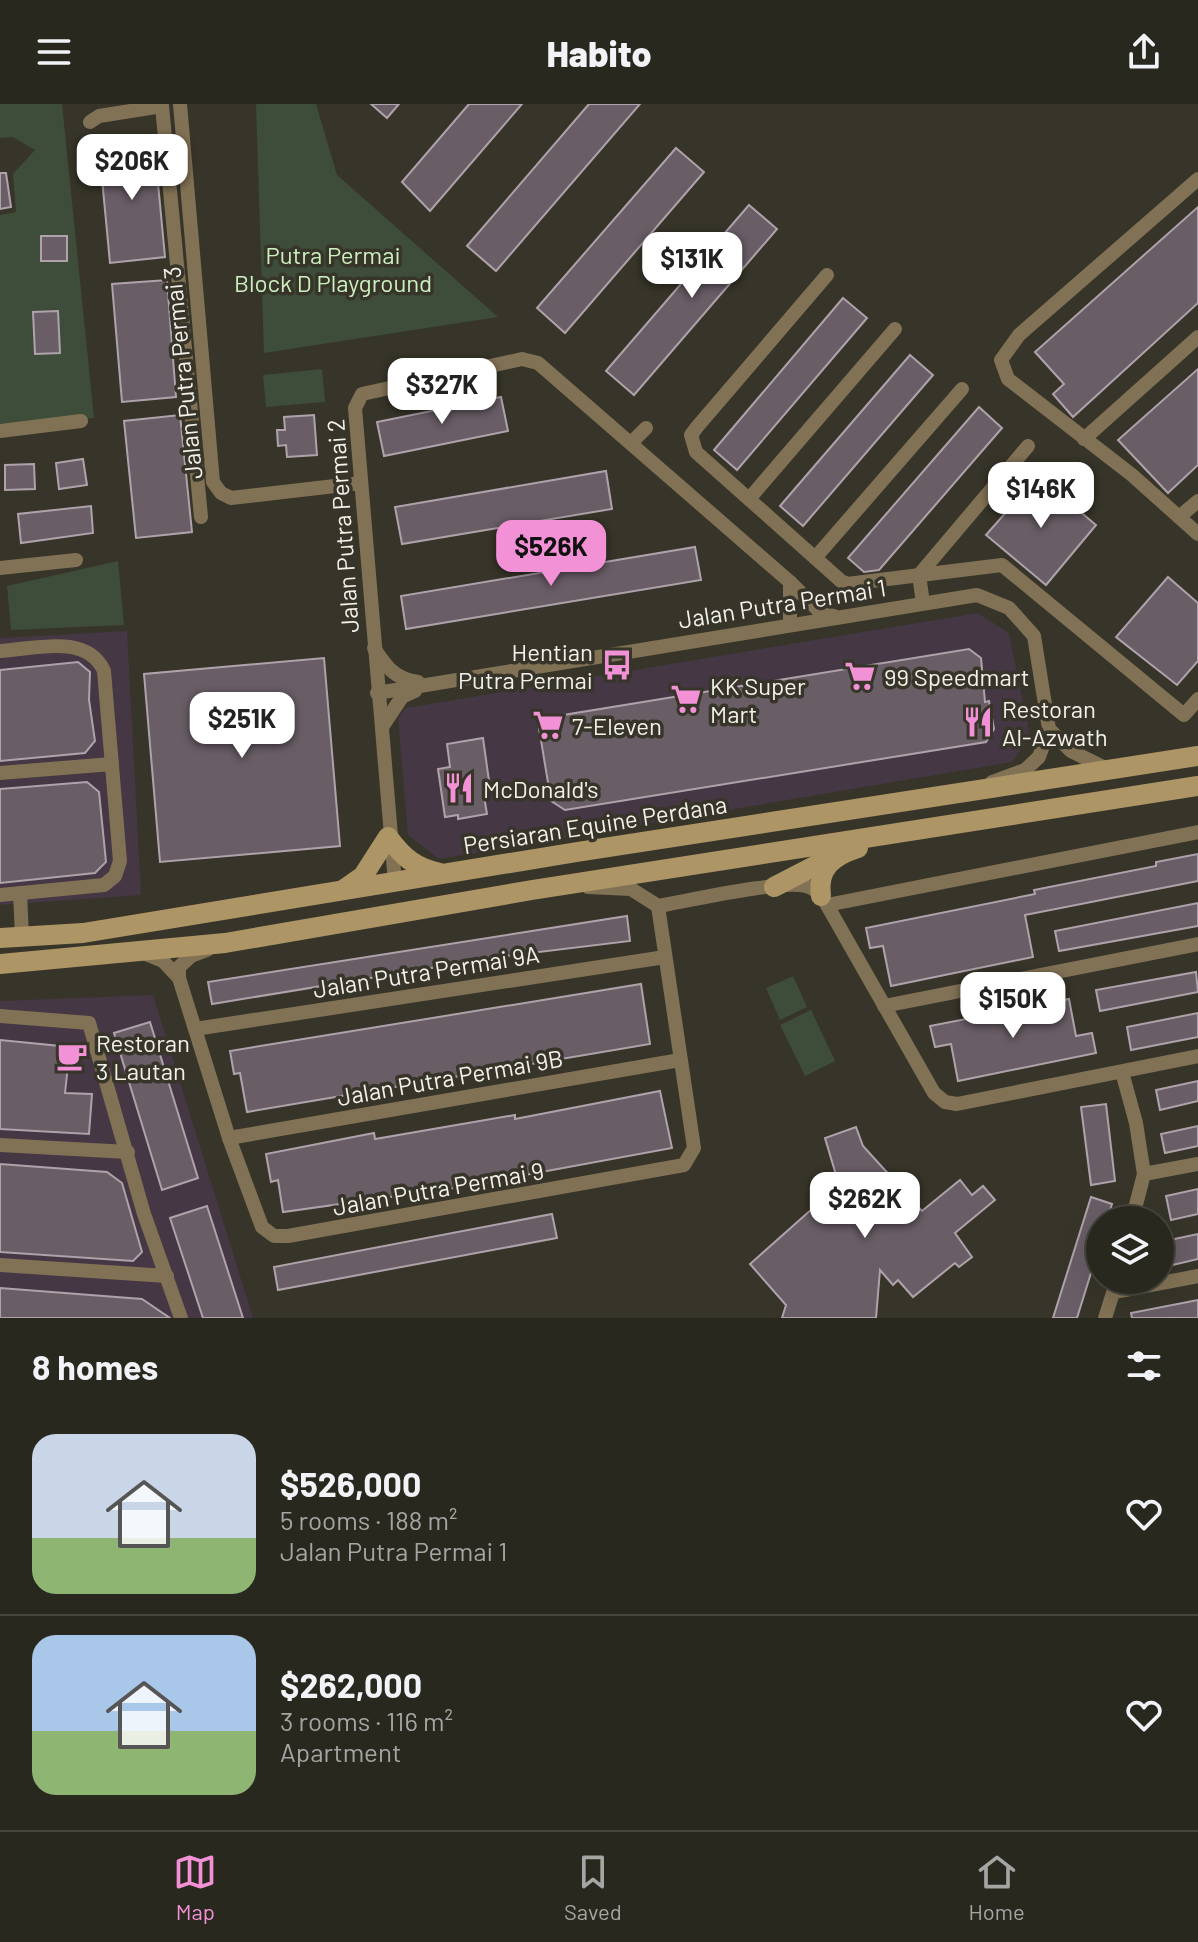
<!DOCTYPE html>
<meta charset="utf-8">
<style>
:root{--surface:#29281f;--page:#313028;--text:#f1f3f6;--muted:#a5a6a4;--line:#45443d;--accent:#f391d6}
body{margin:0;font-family:Barlow,sans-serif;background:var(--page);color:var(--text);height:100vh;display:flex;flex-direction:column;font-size:30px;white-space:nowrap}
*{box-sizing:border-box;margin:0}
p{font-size:26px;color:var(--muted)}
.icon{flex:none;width:44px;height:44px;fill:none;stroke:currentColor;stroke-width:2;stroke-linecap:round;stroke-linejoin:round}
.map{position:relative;height:1214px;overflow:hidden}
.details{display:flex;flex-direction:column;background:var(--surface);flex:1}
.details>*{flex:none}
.buttons{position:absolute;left:1086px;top:1102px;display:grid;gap:16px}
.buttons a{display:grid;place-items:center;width:88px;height:88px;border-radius:50%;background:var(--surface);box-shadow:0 8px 32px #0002,0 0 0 2px var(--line);font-size:40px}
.price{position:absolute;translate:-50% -68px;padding:0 18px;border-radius:16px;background:#fff;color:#222;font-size:26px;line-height:52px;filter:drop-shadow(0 2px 4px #0008)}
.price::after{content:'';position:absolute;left:50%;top:48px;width:24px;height:18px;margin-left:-12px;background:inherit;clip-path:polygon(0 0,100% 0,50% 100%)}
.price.current{background:var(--accent);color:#111}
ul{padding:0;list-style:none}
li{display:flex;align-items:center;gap:24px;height:200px;padding:0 32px}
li+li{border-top:2px solid var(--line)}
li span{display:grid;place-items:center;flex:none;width:224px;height:160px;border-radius:24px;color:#555}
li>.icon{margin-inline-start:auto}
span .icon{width:96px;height:96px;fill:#fffc;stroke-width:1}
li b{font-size:34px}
h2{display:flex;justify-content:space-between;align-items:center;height:96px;padding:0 32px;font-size:34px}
header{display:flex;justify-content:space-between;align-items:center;height:104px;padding:0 32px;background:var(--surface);font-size:36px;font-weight:800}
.tab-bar{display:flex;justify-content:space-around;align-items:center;height:112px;border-top:2px solid var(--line);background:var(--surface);font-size:22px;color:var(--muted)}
.tab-bar a{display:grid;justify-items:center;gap:4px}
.tab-bar .current{color:var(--accent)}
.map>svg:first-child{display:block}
.commercial{fill:#453744}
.green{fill:#3e4d39}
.building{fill:#695d66;stroke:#afa2ab;stroke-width:2}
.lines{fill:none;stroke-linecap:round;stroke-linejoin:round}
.street{stroke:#827255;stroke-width:14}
.secondary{stroke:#ae9565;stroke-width:20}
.labels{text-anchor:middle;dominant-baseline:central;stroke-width:7;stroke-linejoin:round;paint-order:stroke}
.park-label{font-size:24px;fill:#cdf0c0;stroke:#373529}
.street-label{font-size:24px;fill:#f3f1ea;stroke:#373529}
.poi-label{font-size:24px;fill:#f3f1ea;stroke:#373529;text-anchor:start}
</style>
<header><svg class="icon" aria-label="menu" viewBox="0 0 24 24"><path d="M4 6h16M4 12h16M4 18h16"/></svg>Habito<svg class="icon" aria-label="share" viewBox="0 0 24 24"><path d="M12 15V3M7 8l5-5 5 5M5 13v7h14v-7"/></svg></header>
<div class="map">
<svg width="1198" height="1214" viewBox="0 0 1198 1214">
<rect width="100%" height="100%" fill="#373529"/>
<g class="commercial">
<polygon points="978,509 1009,529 1030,633 1012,658 439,755 408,731 398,614 406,604"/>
<polygon points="127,527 141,791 0,801 0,534"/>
<polygon points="153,891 253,1214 0,1214 0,897"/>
</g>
<g class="green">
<polygon points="0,0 62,0 94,314 0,320 0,111 16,108 13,70 35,46 13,33 0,34"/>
<polygon points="256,0 316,0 337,71 498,213 264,249"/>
<polygon points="322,265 325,298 266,303 263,271"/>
<polygon points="118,457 124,521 11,526 7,482"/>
<polygon points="793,872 807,903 780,916 766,884"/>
<polygon points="811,906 835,957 805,972 780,921"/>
</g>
<g class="building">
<polygon points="371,0 399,0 387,14"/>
<polygon points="469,0 522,0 430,107 402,78"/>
<polygon points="589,0 640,0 496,167 467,142"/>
<polygon points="154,37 165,153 110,159 99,43"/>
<polygon points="676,44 704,68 565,229 537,204"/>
<polygon points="0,69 6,69 11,103 0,105"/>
<polygon points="749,101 777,125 634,291 606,267"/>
<polygon points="1198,103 1198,199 1073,313 1053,290 1064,280 1035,248"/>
<rect x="41" y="132" width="26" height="25"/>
<polygon points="167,176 176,293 122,298 112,180"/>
<polygon points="843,194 867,214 737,366 714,346"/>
<polygon points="58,207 60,249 35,250 33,208"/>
<polygon points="910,251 933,271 803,422 780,402"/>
<polygon points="1198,265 1198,361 1168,389 1118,336"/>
<polygon points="501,293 508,327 384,352 377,318"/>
<polygon points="979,303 1002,324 879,466 864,468 848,454"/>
<polygon points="180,311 192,428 136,434 124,317"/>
<polygon points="314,311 317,351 287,353 286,341 278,342 277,326 285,326 284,313"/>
<polygon points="83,355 87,381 59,385 56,359"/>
<polygon points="34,360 35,385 5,386 5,361"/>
<polygon points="606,367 612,405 402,440 395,403"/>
<polygon points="1038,372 1096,421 1046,481 986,431"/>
<polygon points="91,402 93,429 21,439 18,410"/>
<polygon points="695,443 701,476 406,525 401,492"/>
<polygon points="1168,473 1198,499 1198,557 1177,581 1116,533"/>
<polygon points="969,545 981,554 985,598 989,597 994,625 986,638 565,706 551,697 539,624 545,614"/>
<polygon points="324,554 340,742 160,758 144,570"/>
<polygon points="78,558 90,568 89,596 95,637 85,649 0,657 0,566"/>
<polygon points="483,634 490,684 483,686 487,710 458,715 458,711 445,713 438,665 450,663 447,640"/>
<polygon points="87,678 99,688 106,758 95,769 0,779 0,685"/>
<polygon points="1198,750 1198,777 1025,811 1033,853 891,882 883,842 870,844 866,824 1035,790 1034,786 1156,762 1156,758"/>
<polygon points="1198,799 1198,822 1059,847 1055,827"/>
<polygon points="627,812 630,837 505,852 212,900 208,878"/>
<polygon points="1196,868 1198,888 1100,907 1096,886"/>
<polygon points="641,880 650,940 247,1008 240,969 234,970 230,947"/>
<polygon points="1069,895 1076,932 1092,929 1096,949 958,977 951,940 935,943 930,922"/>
<polygon points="1198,909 1198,933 1131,946 1127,923"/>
<polygon points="150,918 198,1074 162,1086 114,929"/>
<polygon points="0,936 70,943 65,989 92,990 89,1030 0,1025"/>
<polygon points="1198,977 1198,997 1160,1006 1156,986"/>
<polygon points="660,987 672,1044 525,1071 526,1074 283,1108 278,1076 271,1078 266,1050 374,1029 375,1035 515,1011 515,1015"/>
<polygon points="1106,1000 1115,1077 1091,1081 1081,1003"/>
<polygon points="1198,1022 1198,1042 1165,1049 1161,1030"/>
<polygon points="856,1023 863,1042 922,1107 960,1076 972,1091 983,1082 995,1096 955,1129 972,1153 959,1163 955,1159 913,1193 898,1176 893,1181 880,1166 876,1214 782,1214 786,1201 750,1160 839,1081 825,1034"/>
<polygon points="0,1060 107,1068 122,1079 142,1148 133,1157 0,1148"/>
<polygon points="1198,1085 1198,1110 1171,1116 1166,1092"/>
<polygon points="1091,1093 1112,1100 1107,1116 1100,1116 1100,1140 1077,1214 1053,1214"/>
<polygon points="207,1102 243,1214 203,1214 170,1114"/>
<polygon points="552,1110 557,1134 278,1186 274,1163"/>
<polygon points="1198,1130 1198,1155 1160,1164 1160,1138"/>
<polygon points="0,1184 142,1195 170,1214 0,1214"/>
<polygon points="1198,1196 1198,1214 1132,1214 1131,1209"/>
</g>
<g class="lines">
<g class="street">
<polyline points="180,0 213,378 221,389 231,394 361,379"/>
<polyline points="90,18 99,12 162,2 201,413"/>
<polyline points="1198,75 1019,231 1001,256 1008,275 1132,371 1198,430"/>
<polyline points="827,171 697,323 691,331 696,348 841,477 847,480 1002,461 1184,611 1198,595"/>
<polyline points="0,327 81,317"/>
<polyline points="1084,335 1198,233"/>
<polyline points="631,339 646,324"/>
<polyline points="749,395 895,225"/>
<polyline points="1179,413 1198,397"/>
<polyline points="815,454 962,285"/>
<polyline points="0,464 76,456"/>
<polyline points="790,478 790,520"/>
<polyline points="923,499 919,471 1028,342"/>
<path d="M374 544C386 562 394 575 418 578"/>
<path d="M0 547C35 545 87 529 104 567L120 757 115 772 104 781 0 791"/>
<polyline points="377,589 977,491 1009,504 1034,532 1049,625 1039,653 1025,666 992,678"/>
<polyline points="382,623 402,593 415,587"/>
<polyline points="1049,625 1071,647 1107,665"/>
<polyline points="0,669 112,660"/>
<polyline points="395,779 355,304 362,290 522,255 538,259 790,478 821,509 834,512"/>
<polyline points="588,783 631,785 658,802"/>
<polyline points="20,789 22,833"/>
<polyline points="827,801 1198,728"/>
<path d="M658 802C687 797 788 774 809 783 817 786 823 794 827 801L934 989 945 998 957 1000 1198 952"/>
<polyline points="207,846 191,852 179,863 179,874 229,1034 262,1123 274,1132 288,1132 684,1061 694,1044 658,802"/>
<polyline points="146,850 163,857 179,874"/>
<polyline points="884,902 1198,840"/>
<polyline points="0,912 89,919 144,1110 181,1214"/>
<polyline points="195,925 665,853"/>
<polyline points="1122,968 1136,1019 1144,1070 1132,1116"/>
<polyline points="229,1034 680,956"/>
<polyline points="0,1041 128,1048"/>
<polyline points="1144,1070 1198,1060"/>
<polyline points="0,1161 167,1172"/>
<polyline points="1114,1188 1198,1172"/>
<polyline points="1105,1214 1117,1176"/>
</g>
<g class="secondary">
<polyline points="774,783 832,753"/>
<path d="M343 786 363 772 388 733C403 753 415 764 440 769"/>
<path d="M821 792C817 764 833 752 858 744"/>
<polyline points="0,834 83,829 577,748 1198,652"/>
<polyline points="0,860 225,839 532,786 1198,682"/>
</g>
</g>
<defs>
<g id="bus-bare" transform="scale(2.4)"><path d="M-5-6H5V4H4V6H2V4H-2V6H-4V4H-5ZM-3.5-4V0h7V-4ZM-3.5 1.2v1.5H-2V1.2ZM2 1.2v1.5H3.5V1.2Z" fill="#f391d6" stroke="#373529" stroke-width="2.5" paint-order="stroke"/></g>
<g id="supermarket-bare" transform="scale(2.4)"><path d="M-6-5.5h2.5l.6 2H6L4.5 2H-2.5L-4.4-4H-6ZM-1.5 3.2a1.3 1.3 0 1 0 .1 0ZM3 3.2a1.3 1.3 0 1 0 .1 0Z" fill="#f391d6" stroke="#373529" stroke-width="2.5" paint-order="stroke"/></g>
<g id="restaurant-bare" transform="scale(2.4)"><path d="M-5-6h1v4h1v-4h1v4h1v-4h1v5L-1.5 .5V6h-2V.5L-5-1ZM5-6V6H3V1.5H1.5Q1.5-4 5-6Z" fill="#f391d6" stroke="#373529" stroke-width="2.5" paint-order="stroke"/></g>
<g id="cafe-bare" transform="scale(2.4)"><path d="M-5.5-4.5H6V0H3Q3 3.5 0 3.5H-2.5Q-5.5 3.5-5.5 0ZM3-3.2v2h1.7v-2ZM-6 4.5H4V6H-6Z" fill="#f391d6" stroke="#373529" stroke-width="2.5" paint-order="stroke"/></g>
</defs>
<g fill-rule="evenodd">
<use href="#bus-bare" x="617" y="561"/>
<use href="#supermarket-bare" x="860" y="572"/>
<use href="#supermarket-bare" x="686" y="595"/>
<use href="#restaurant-bare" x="978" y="618"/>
<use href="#supermarket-bare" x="548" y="621"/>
<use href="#restaurant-bare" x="459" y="684"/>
<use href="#cafe-bare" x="72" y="952"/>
</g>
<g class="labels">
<g class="park-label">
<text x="333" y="150">Putra Permai<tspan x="333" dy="28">Block D Playground</tspan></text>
</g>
<g class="street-label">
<text transform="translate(182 269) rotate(-96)">Jalan Putra Permai 3</text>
<text transform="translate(342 422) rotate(-94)">Jalan Putra Permai 2</text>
<text transform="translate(782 499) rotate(-9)">Jalan Putra Permai 1</text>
<text transform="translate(595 720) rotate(-9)">Persiaran Equine Perdana</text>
<text transform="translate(426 867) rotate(-9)">Jalan Putra Permai 9A</text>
<text transform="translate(450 973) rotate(-10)">Jalan Putra Permai 9B</text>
<text transform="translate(438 1084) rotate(-10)">Jalan Putra Permai 9</text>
</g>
<g class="poi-label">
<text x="593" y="547" text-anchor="end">Hentian<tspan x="593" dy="28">Putra Permai</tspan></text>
<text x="884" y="572">99 Speedmart</text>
<text x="710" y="581">KK Super<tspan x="710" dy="28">Mart</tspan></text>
<text x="1002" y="604">Restoran<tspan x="1002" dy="28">Al-Azwath</tspan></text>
<text x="572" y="621">7-Eleven</text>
<text x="483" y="684">McDonald's</text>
<text x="96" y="938">Restoran<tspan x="96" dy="28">3 Lautan</tspan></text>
</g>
</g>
</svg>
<div class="buttons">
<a><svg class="icon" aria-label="layers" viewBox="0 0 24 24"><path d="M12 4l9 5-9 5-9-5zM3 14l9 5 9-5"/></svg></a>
</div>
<b class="price" style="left:132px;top:98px">$206K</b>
<b class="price" style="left:692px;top:196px">$131K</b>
<b class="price" style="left:442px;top:322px">$327K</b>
<b class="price" style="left:1041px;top:426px">$146K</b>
<b class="price current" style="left:551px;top:484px">$526K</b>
<b class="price" style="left:242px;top:656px">$251K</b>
<b class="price" style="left:1013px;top:936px">$150K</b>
<b class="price" style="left:865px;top:1136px">$262K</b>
</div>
<section class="details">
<h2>8 homes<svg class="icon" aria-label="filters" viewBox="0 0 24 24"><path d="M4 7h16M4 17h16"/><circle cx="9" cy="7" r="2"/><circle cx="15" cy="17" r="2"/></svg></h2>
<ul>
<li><span style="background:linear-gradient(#c9d6e8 65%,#8fb573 0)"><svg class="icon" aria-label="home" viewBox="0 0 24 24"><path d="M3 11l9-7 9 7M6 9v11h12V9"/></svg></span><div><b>$526,000</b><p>5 rooms · 188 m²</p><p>Jalan Putra Permai 1</p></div><svg class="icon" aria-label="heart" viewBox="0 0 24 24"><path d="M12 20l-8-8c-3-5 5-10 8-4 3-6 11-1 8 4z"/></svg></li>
<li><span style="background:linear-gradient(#a9c7e8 60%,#8fb573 0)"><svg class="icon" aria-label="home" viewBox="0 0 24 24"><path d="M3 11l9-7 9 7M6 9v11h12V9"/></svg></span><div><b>$262,000</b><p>3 rooms · 116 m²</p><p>Apartment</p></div><svg class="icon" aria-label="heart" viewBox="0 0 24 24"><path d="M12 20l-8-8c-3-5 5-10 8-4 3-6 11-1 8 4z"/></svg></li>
</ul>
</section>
<nav class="tab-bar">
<a class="current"><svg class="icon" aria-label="map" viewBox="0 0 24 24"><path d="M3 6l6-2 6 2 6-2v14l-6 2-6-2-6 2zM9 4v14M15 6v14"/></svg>Map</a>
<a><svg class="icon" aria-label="saved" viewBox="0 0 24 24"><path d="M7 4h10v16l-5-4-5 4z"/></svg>Saved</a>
<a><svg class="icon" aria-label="home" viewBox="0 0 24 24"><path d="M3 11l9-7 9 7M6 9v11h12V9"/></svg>Home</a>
</nav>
